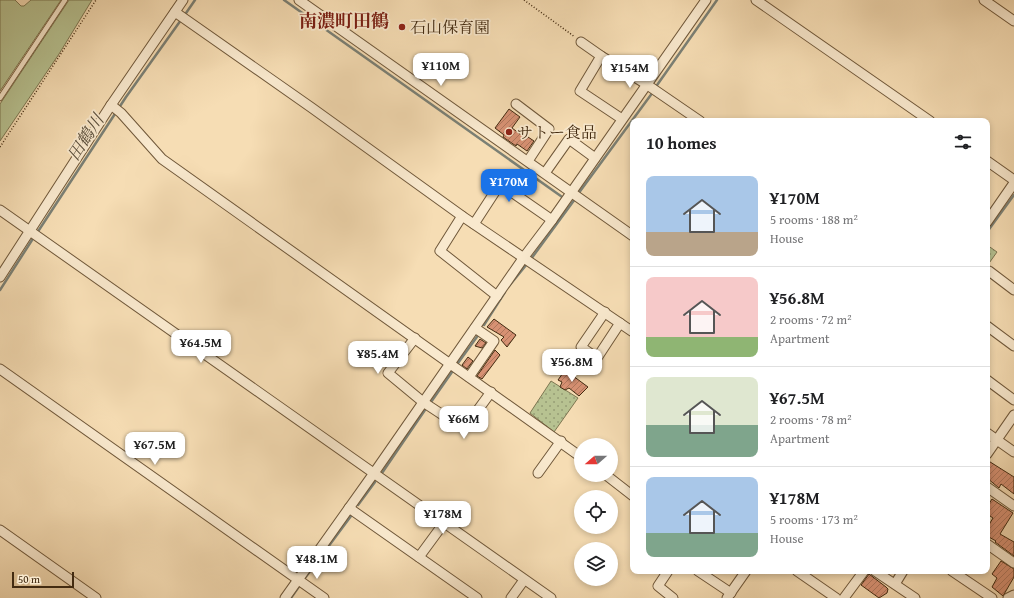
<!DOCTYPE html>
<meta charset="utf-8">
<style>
:root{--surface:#fff;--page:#f2f2f2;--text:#202124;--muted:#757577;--line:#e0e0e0;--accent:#1a73e8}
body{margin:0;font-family:"Gentium Book Plus","Noto Serif JP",serif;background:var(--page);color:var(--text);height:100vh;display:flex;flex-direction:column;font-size:15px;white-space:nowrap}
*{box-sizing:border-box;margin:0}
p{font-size:13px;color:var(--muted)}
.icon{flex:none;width:22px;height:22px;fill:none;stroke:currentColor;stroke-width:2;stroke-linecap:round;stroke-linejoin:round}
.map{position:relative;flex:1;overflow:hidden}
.details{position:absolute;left:630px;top:118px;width:360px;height:456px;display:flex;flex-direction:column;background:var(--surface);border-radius:8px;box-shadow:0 2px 6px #0003}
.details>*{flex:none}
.needle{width:26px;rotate:250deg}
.tools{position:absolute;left:574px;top:438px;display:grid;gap:8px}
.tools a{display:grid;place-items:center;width:44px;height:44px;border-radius:50%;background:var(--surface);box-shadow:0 2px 6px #0003;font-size:20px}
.scale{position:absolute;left:12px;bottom:10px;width:62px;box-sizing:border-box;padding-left:4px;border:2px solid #432b11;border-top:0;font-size:11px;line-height:14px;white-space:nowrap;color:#432b11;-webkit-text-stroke:3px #f9e9ce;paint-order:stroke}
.price{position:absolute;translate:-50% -34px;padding:0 9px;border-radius:8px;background:#fff;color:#222;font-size:13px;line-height:26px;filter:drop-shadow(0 1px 2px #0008)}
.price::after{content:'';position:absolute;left:50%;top:24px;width:12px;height:9px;margin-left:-6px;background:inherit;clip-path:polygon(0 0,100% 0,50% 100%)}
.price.current{background:var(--accent);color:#fff}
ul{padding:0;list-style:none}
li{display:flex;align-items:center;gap:12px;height:100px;padding:0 16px}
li+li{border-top:1px solid var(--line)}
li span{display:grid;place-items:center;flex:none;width:112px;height:80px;border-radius:8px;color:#555}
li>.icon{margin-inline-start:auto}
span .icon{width:48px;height:48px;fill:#fffc;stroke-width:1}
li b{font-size:17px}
h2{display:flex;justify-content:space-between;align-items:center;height:48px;padding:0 16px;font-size:17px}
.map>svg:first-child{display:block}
.grass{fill:#b7c291;stroke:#7d7651}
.park{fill:url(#park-dots);stroke:#7d7651}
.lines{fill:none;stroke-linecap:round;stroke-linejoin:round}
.stream{stroke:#7b8075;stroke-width:2.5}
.building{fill:url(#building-hatch);stroke:#432b11}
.lane-casing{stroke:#70583a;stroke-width:6}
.street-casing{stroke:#70583a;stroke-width:11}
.path{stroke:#432b11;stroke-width:1.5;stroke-dasharray:1 2;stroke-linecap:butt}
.lane{stroke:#f9e9ce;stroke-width:4.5}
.street{stroke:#f9e9ce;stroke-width:9}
.poi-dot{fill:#8f2418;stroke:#f9e9ce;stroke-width:1.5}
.labels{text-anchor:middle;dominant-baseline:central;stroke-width:3.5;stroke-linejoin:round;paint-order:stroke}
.poi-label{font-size:16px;fill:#432b11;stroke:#f9e9ce;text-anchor:start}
.water-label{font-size:17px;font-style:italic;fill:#5a4e3b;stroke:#f9e9ce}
.quarter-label{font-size:18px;font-weight:bold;fill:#7a1f14;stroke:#f9e9ce}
</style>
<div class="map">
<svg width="1014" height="598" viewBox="0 0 1014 598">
<defs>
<pattern id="park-dots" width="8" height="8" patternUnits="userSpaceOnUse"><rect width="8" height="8" fill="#b7c291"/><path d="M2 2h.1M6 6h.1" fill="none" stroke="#969e75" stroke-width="1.8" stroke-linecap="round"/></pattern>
<pattern id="building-hatch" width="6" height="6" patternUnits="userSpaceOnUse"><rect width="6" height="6" fill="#d79173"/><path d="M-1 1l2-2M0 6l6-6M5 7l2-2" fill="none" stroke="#b0775d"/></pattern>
</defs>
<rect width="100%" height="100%" fill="#f6ddb4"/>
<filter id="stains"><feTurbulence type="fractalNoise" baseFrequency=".005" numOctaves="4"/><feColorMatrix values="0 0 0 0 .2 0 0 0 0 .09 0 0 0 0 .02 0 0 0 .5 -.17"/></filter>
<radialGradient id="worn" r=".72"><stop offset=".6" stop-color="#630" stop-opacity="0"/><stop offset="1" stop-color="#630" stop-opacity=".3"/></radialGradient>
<g class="grass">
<polygon points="0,0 15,0 21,6 24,6 31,0 61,0 0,91"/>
<polygon points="69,0 92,0 59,54 0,141 0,104"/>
</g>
<g class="park">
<polygon points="987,245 997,252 987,266"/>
<polygon points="551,381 578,398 554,432 530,413"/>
</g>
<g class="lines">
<g class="stream">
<polyline points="284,0 565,199"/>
<polyline points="184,16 195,0"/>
<polyline points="655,88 717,0"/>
<polyline points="578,194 653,92"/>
<polyline points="987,232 1014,195"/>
<polyline points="37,233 126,97 181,20"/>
<polyline points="531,259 575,199"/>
<polyline points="509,286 527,264"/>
<polyline points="0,290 34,237"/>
<polyline points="484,325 505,292"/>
<polyline points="458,363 479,334"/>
<polyline points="431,402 452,372"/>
<polyline points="382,473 427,407"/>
<polyline points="358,505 375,482"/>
<polyline points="305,578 351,516"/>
<polyline points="291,598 300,585"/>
</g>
</g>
<g class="building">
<polygon points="509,109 520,117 512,128 524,137 525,135 534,141 527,151 517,144 516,146 503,137 504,135 495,128"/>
<polygon points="494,319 516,335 507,347 501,340 504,337 487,327"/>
<polygon points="480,339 486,343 482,348 475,346"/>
<polygon points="495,350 500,355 482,379 477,376"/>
<polygon points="468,357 473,361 467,369 462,365"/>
<polygon points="565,370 588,387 579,396 569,388 565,390 560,387 562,382 558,380"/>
<polygon points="987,460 1014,477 1014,494 1001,484 999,488 987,478"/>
<polygon points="992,499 1013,513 1000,534 1014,542 1014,556 995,542 996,541 987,536 987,528 993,518 987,514 987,507"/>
<polygon points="1001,561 1014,569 1014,577 1003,596 992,587 997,578 992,574"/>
<polygon points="869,574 886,587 888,589 887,593 879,598 861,585"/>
</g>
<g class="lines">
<g class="lane-casing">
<polyline id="lane" points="0,98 65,0"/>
</g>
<g class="street-casing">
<g id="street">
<polyline points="299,0 633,236"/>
<polyline points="756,0 930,121"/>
<polyline points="984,0 1014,21"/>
<polyline points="175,12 312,108 462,216 633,332"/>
<polyline points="581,42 601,56 646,84 700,121"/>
<polyline points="601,56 580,91 622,119"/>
<polyline points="516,104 549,129 528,161"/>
<polyline points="111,105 121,113 162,159 581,457"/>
<polyline points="987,161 1014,180"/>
<polyline points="545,173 569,139 595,158"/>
<polyline points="0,210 551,598"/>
<polyline points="462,216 440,251 497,296"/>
<polyline points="987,222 1014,183"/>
<polyline points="474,224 500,184 552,220"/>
<polyline points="987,274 989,271 1014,290"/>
<polyline points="0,277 111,105 183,0"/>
<polyline points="605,312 581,347 597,358 620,323"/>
<polyline points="987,326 1014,346"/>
<polyline points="415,338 388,373 423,402 464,429 491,392"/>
<polyline points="0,369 324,598"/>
<polyline points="469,377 494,341 475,328"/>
<polyline points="987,380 1014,400"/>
<polyline points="987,433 1014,452"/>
<polyline points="987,454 1014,415"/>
<polyline points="538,473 561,441"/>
<polyline points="606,475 633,496"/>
<polyline points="987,487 1014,506"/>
<polyline points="349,508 477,598"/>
<polyline points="0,530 96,598"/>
<polyline points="987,544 1014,563"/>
<polyline points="419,557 444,523"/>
<polyline points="668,571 658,586 673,598"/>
<polyline points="698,571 731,593"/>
<polyline points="797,571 836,598"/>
<polyline points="875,571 915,598"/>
<polyline points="952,571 992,598"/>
<polyline points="895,584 903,571"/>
<polyline points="285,598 374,473 524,257 552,220 706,0"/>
<polyline points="511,598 524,580"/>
<polyline points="727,598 746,571"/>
<polyline points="844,598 864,571"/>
<polyline points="1008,598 1014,595"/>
</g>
</g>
<g class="path">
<polyline points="524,0 575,37"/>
<polyline points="0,147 96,0"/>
</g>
<use href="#lane" class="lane"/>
<use href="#street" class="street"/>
</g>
<g class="poi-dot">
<circle cx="402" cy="27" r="4"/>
<circle cx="509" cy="132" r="4"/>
</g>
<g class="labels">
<g class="poi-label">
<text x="410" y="27">石山保育園</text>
<text x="517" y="132">サトー食品</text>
</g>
<g class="water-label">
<text transform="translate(85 137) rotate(-57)">田鶴川</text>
</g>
<g class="quarter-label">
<text x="344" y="20">南濃町田鶴</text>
</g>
</g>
<rect width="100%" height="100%" filter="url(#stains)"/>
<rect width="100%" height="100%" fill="url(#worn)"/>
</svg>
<div class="tools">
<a><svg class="needle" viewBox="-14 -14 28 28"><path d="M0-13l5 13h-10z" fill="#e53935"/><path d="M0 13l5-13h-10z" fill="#757577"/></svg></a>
<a><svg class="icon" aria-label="locate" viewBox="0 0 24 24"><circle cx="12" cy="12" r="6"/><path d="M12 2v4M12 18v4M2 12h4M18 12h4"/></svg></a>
<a><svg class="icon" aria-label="layers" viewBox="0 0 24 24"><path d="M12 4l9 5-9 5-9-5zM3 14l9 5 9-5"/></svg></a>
</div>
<div class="scale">50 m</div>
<b class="price" style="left:441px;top:87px">¥110M</b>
<b class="price" style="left:630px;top:89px">¥154M</b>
<b class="price current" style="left:509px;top:203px">¥170M</b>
<b class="price" style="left:201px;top:364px">¥64.5M</b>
<b class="price" style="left:378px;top:375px">¥85.4M</b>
<b class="price" style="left:572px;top:383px">¥56.8M</b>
<b class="price" style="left:464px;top:440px">¥66M</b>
<b class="price" style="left:155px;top:466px">¥67.5M</b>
<b class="price" style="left:443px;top:535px">¥178M</b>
<b class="price" style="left:317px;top:580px">¥48.1M</b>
<section class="details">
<h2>10 homes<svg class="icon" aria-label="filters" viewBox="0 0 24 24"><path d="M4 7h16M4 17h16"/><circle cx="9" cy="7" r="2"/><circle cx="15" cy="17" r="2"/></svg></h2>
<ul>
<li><span style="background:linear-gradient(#a9c7e8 70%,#b9a48a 0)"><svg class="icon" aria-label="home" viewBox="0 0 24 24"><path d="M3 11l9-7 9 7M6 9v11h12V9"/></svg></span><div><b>¥170M</b><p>5 rooms · 188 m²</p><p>House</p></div></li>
<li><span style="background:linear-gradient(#f6c9c9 75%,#8fb573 0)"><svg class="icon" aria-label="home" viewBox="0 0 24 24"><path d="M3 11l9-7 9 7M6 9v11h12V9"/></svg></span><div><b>¥56.8M</b><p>2 rooms · 72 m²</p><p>Apartment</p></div></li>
<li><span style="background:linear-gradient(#dfe7d0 60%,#7fa58c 0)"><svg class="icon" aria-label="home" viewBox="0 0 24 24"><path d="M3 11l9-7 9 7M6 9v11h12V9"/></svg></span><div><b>¥67.5M</b><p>2 rooms · 78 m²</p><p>Apartment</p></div></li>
<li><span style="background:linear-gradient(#a9c7e8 70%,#7fa58c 0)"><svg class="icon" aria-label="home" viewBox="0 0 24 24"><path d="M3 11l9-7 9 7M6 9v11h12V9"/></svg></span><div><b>¥178M</b><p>5 rooms · 173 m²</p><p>House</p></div></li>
</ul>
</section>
</div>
